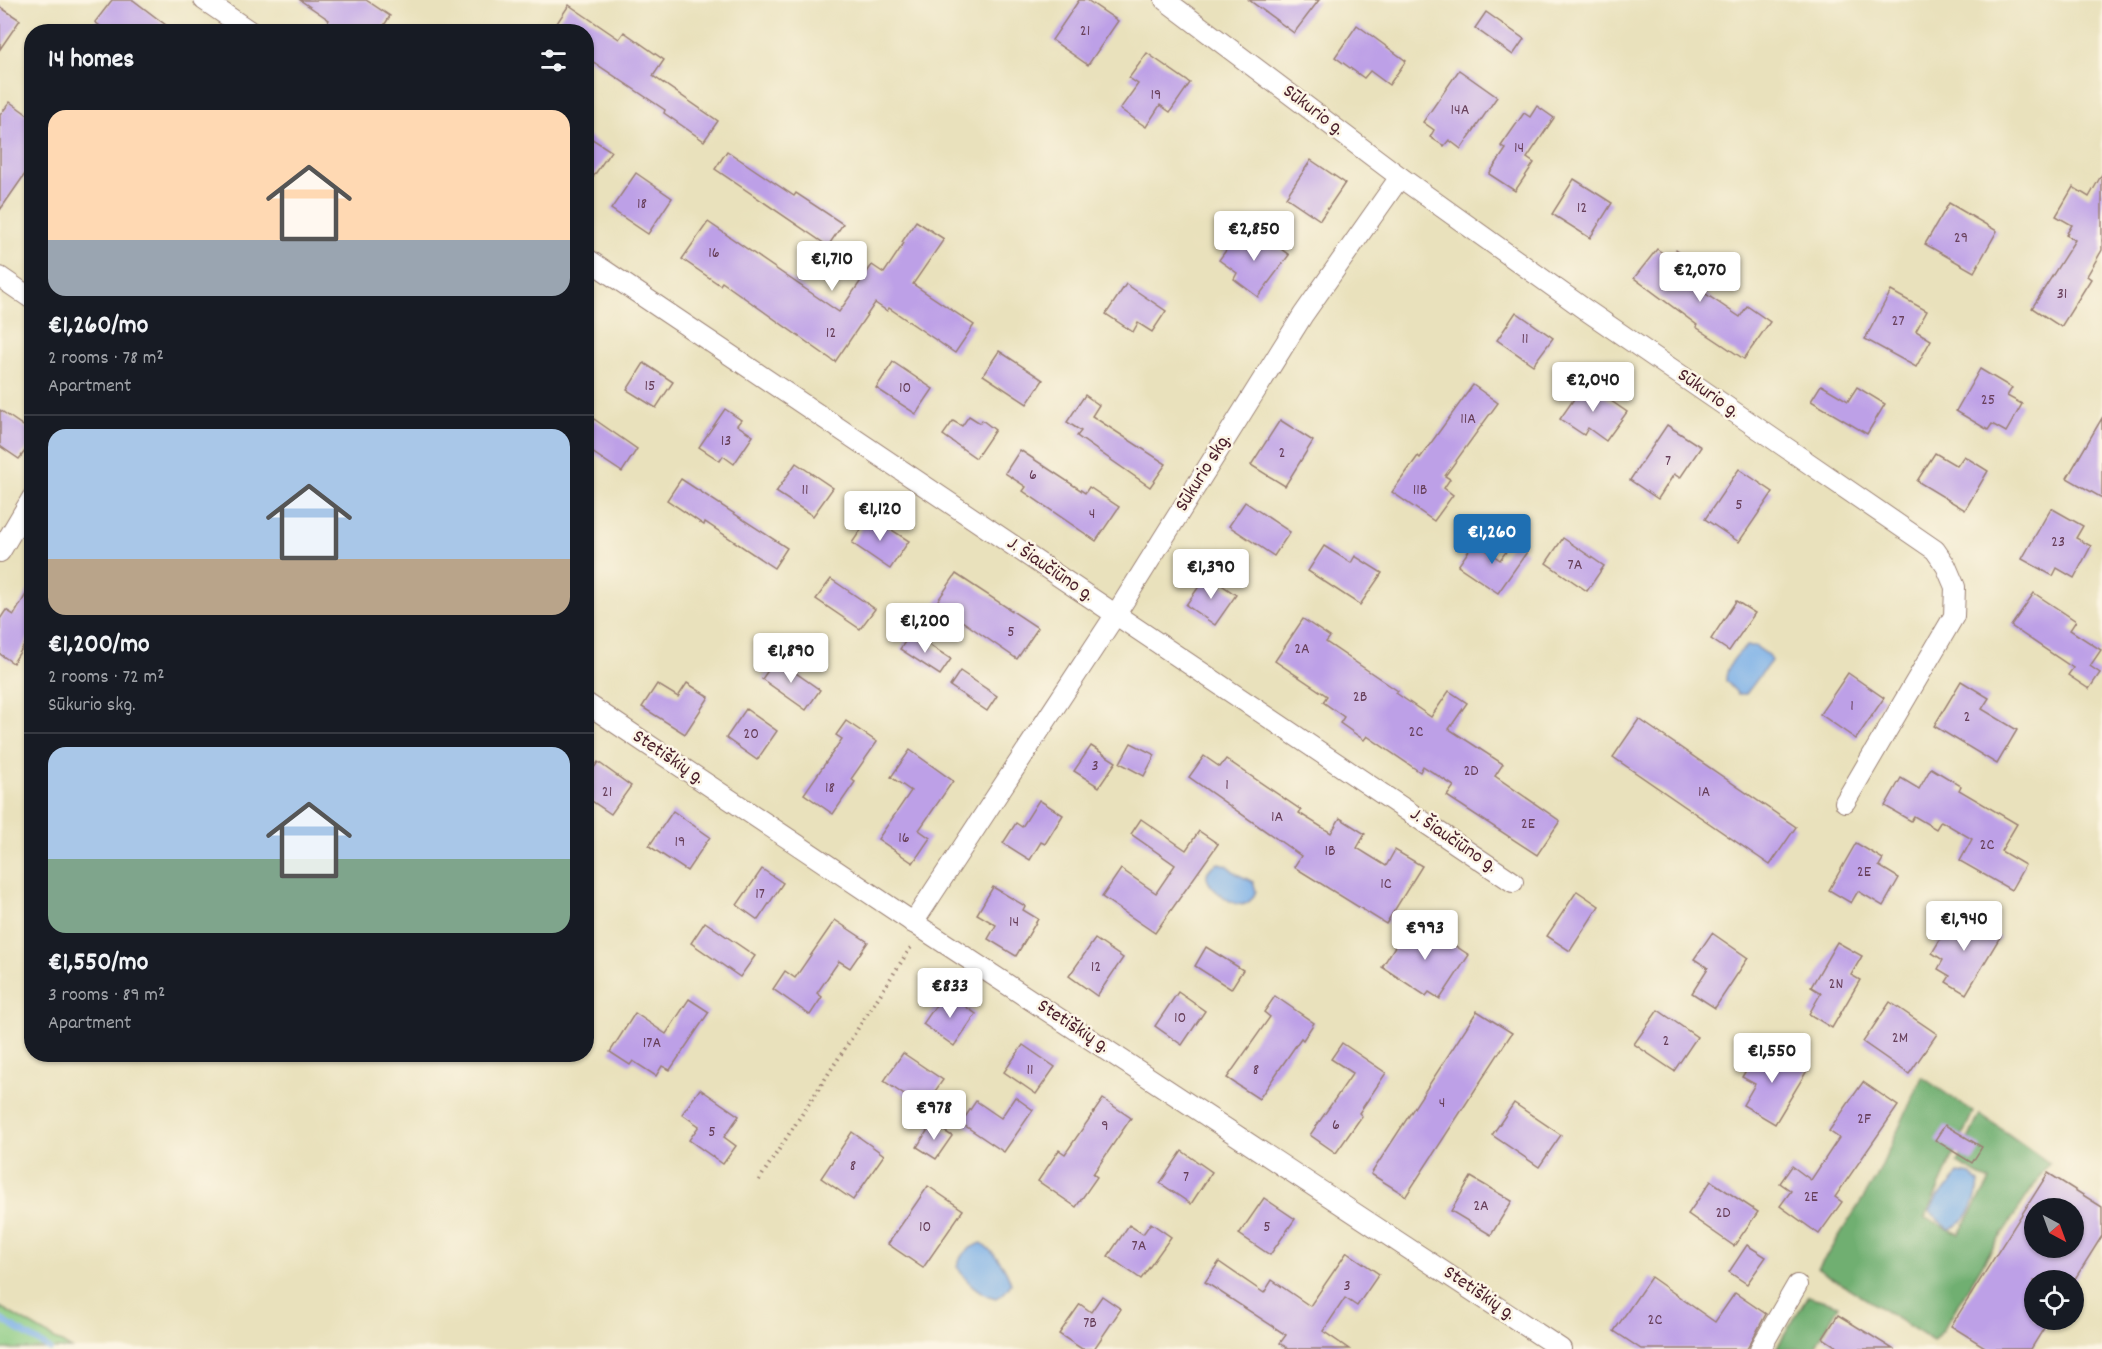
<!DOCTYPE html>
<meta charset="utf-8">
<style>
:root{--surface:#171b24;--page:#242831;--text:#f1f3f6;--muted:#9ea1a6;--line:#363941;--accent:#1f6fb2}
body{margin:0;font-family:Dekko,sans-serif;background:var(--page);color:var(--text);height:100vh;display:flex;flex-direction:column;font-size:22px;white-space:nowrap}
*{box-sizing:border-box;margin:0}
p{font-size:20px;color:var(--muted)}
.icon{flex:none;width:33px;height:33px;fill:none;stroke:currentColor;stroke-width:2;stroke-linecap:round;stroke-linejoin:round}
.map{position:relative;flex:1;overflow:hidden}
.side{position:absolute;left:24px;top:24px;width:570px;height:1038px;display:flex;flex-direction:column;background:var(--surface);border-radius:24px;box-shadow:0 2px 4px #0004}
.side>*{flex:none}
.needle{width:39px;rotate:139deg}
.controls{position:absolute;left:2024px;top:1198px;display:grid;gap:12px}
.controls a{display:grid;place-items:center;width:60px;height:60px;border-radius:50%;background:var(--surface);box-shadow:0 2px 4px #0004;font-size:30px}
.price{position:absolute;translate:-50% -51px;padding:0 14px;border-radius:6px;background:#fff;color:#222;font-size:20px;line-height:39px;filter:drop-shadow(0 2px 3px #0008)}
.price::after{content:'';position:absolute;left:50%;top:36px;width:18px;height:14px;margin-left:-9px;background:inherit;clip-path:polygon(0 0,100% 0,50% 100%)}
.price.on{background:var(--accent);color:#fff}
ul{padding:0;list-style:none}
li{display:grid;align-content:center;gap:12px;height:318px;padding:0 24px}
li+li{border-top:2px solid var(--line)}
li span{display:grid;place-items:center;height:186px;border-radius:18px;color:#555}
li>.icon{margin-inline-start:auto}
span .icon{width:108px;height:108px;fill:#fffc;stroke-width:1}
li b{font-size:26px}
h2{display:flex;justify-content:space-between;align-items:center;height:72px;padding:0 24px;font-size:26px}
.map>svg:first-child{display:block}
.green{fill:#8bcb83;stroke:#6a7557;stroke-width:1.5}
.forest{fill:#70af71;stroke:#5d674e;stroke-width:1.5}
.water{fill:#79afe7;stroke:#626789;stroke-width:1.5}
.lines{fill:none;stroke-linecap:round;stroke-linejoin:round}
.stream{stroke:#79afe7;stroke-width:6}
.building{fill:#bda0e7;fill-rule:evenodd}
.street-casing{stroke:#9a8074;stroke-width:22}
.path{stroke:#9a8074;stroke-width:4;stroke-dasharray:1.5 4.5;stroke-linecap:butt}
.street{stroke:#fff;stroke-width:20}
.labels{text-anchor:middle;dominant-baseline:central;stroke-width:5;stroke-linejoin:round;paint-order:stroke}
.number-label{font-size:16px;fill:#673f5a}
.street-label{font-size:20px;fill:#4a1f2b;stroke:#fcf5e5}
</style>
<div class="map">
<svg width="2102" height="1349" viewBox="0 0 2102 1349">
<rect width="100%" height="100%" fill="#fcf5e5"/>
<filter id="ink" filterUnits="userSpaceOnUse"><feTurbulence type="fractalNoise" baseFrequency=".0167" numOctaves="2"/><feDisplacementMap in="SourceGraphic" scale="12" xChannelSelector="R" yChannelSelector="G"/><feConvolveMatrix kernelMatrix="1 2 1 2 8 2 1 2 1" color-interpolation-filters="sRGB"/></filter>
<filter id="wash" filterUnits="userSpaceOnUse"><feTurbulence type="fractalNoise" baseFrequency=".008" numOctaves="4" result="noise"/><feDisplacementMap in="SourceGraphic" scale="24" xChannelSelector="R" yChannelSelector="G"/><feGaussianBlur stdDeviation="1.35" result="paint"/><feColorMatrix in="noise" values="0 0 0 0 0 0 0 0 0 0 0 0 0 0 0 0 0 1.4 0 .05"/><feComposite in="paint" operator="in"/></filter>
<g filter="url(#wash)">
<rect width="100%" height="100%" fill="#e9e1bc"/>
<polygon class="green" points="0,1307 72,1349 0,1349"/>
<g class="forest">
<polygon points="1922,1077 1973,1112 1925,1218 1959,1234 1990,1181 1957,1163 1980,1114 2049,1163 1985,1260 1943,1329 1933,1341 1818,1269 1876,1178"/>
<polygon points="1808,1296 1839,1305 1814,1349 1776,1349"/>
</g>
<g class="water">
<path d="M1747 646H1755L1768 655 1771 661 1746 694H1738L1726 681C1725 668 1736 654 1747 646Z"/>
<path d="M1219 863 1226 865 1237 874 1253 882 1256 891C1248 911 1235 906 1221 895 1208 885 1198 872 1219 863Z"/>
<path d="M1958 1173 1971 1175 1979 1182C1977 1201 1969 1221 1950 1229L1940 1222 1930 1211 1937 1197 1952 1183Z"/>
<path d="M982 1243C996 1255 1006 1266 1011 1284L1005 1292 996 1298C979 1294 965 1281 957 1266 961 1253 969 1247 982 1243Z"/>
</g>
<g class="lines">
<polyline class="stream" points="0,1319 50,1349"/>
</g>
<g id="blocks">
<g class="building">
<polygon points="112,0 133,0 175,32 108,32 95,22"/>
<polygon points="300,0 366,0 390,16 380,32 339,32 327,23 329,20"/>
<polygon points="1079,0 1087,0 1118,21 1088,65 1052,40"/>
<polygon points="1249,0 1319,0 1294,33"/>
<polygon points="569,5 619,39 624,32 664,60 653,76 718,121 704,141 664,113 665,110 586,57 586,32 551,32"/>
<polygon points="0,7 20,20 0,49"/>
<polygon points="1486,12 1524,39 1513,55 1475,28"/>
<polygon points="1357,25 1406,61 1389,85 1370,71 1364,78 1335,57"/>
<polygon points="1147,53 1190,83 1170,112 1160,105 1146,127 1120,109 1138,84 1129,78"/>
<polygon points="1459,70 1497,97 1461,149 1449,140 1444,146 1430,137 1434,130 1423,122"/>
<polygon points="10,102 32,118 32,164 0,210 0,115"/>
<polygon points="1537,106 1554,118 1527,158 1534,163 1515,191 1489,174 1506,149 1501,146 1524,113 1530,117"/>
<polygon points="586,135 611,151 586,187"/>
<polygon points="727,151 794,196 796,193 843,224 828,246 715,169"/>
<polygon points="1311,160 1345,183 1320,220 1286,197"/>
<polygon points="636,173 672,198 648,234 611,209"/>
<polygon points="2102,174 2102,250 2087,276 2091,279 2061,327 2032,308 2075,240 2066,235 2072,225 2056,216 2073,187 2089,197"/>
<polygon points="1574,179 1612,203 1590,238 1552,214"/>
<polygon points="1949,203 1997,231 1974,272 1925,244"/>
<polygon points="916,221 944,239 913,284 974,325 955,353 889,308 887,311 875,303 835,362 722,282 720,285 682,259 708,222 839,312 872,265 884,273 904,243 902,242"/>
<polygon points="1240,231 1257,243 1262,235 1289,255 1258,297 1234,279 1237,273 1219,260"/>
<polygon points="1657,249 1670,258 1676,250 1702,269 1691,284 1740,317 1747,306 1770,322 1744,359 1696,327 1697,325 1634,278"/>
<polygon points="1126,284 1166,311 1152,332 1138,323 1133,332 1106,314"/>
<polygon points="1891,291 1927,311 1916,331 1931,340 1916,367 1865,339"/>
<polygon points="1516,312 1553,338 1533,365 1497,340"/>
<polygon points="999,351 1043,380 1027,404 983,375"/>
<polygon points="893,362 933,389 916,414 876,388"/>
<polygon points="644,363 673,382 656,408 627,390"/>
<polygon points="1980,369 2012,388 2007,396 2022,404 2006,432 1992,424 1988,430 1956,411"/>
<polygon points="1585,383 1627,412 1606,441 1588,428 1584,435 1560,419"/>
<polygon points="1473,385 1498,403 1445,476 1450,479 1444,488 1453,495 1434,521 1392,492 1418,456 1420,458"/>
<polygon points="1821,385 1848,401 1857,387 1885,404 1867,434 1811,401"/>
<polygon points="1085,395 1099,405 1092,416 1166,464 1150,487 1077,436 1081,431 1067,422"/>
<polygon points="725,409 741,420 737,425 753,436 734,464 723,456 720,461 699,447"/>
<polygon points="0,410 32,432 32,442 19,459 0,446"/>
<polygon points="969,416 980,423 982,420 995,430 976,458 943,435 953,421 962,426"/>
<polygon points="2102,418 2102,498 2067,478"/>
<polygon points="594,419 637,449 622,472 586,448 586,430"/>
<polygon points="1280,420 1313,441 1285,486 1251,465"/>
<polygon points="1667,425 1701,447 1680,478 1674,474 1658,499 1630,480"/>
<polygon points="1020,450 1085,493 1089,487 1119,507 1096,541 1023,491 1026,487 1005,473"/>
<polygon points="1935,453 1957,466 1964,456 1988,471 1965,510 1917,481"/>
<polygon points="796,463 833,488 813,516 776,492"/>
<polygon points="1739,469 1773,492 1739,542 1705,519"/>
<polygon points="681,479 787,548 774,568 705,522 704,525 667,500"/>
<polygon points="1245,502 1290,532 1274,556 1229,526"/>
<polygon points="2051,508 2083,526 2076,538 2091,546 2074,578 2057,568 2053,576 2022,559"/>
<polygon points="870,516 909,541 890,569 852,543"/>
<polygon points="1563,538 1604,566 1587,591 1546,563"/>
<polygon points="1475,542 1500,560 1513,542 1527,552 1498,593 1458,566"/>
<polygon points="1324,546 1351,563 1355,556 1382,573 1360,605 1308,571"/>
<polygon points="956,574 1038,628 1017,659 959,619 957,622 934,606"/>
<polygon points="1207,575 1236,595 1215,625 1186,605"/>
<polygon points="831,579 875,609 860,629 816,599"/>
<polygon points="32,584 32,633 13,663 0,654 0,619 6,610 14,615"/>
<polygon points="2034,593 2076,621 2070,630 2101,650 2090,666 2100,673 2089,689 2068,675 2073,668 2011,626"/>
<polygon points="1736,601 1755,613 1729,651 1711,639"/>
<polygon points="1303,619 1330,637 1326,642 1398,691 1396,693 1431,717 1449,691 1467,703 1449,729 1503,764 1495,776 1560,821 1537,855 1447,796 1454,786 1423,766 1420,772 1367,736 1364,740 1340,723 1344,717 1323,702 1327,696 1275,661"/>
<polygon points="911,633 951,659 940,675 900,649"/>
<polygon points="776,659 820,690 806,710 762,679"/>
<polygon points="960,671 997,696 987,711 950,686"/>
<polygon points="1848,673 1884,698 1856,739 1820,714"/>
<polygon points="1961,681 1989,698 1982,709 2017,730 1997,764 1934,726"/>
<polygon points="687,683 709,697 685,734 642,707 657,684 678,697"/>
<polygon points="746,709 777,731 757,760 726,738"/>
<polygon points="1639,719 1796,827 1770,865 1613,757"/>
<polygon points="846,721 877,742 851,779 855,782 833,814 804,794 842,739 836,735"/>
<polygon points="1131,743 1155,755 1144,776 1120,763"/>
<polygon points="1091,746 1116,762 1099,787 1074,771"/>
<polygon points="910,750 953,781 919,830 930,838 913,863 878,839 911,791 891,777"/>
<polygon points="1204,756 1220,767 1226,759 1301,810 1299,813 1331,833 1340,818 1365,834 1357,848 1386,866 1395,850 1422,866 1386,924 1294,867 1301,856 1189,777"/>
<polygon points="598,762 631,786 611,814 586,797 586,779"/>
<polygon points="1931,768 1961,786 1959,790 2017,824 2001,851 2025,865 2011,890 1960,861 1972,839 1941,821 1936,829 1914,816 1911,821 1885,806 1901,778 1919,789"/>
<polygon points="1039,800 1063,815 1045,844 1041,842 1030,860 1003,843 1016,823 1022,827"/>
<polygon points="673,811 710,837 687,871 649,846"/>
<polygon points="1141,819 1186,850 1199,831 1218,844 1155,933 1102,897 1121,869 1156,893 1175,865 1131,834"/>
<polygon points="1856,843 1883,859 1879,866 1899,878 1883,906 1858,891 1851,903 1829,890"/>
<polygon points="762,869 783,883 758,920 737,905"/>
<polygon points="993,887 1025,906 1023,910 1038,919 1016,956 988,939 996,925 977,914"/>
<polygon points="1577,891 1599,906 1570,951 1547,936"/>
<polygon points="1954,916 1966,923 1969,919 2000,937 1966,994 1946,982 1950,976 1938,969 1943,960 1932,953"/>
<polygon points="835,920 868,942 850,968 839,961 817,993 822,997 810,1015 773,989 785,971 795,978"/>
<polygon points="705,922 755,956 740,977 691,943"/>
<polygon points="1409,924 1420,931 1424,925 1469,955 1440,999 1429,992 1426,996 1382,967"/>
<polygon points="1712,933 1748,958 1715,1008 1692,993 1708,968 1694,959"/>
<polygon points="1095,939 1123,958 1097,996 1069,976"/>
<polygon points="1837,942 1862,956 1851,975 1860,980 1832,1028 1809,1014 1821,993 1811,987"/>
<polygon points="1206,947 1243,970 1231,989 1195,966"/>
<polygon points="945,992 976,1014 954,1046 923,1024"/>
<polygon points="1178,992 1205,1011 1182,1045 1155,1026"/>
<polygon points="1275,996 1314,1023 1303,1040 1301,1038 1259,1099 1227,1078 1270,1017 1264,1012"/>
<polygon points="689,999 709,1012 670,1070 662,1066 656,1076 633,1061 630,1065 610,1052 635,1013 666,1034"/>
<polygon points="1890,1002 1937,1034 1909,1074 1863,1042"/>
<polygon points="1658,1010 1697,1037 1674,1071 1634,1044"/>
<polygon points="1477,1011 1512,1033 1406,1196 1371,1174"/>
<polygon points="1342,1043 1386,1073 1359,1113 1362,1116 1336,1153 1310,1135 1353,1073 1331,1059"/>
<polygon points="1023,1045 1055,1067 1036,1094 1004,1072"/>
<polygon points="1760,1047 1782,1060 1785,1056 1808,1069 1775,1124 1743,1105 1755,1084 1742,1077"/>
<polygon points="903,1053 943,1080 923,1108 884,1081"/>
<polygon points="1863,1082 1898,1106 1835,1197 1842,1202 1819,1234 1780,1206 1791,1191 1780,1183 1792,1166 1811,1180 1839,1138 1829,1131"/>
<polygon points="700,1089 739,1116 724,1137 736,1146 723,1164 689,1140 699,1126 682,1114"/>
<polygon points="1015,1097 1033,1110 1004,1152 961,1123 976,1101 1001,1118"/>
<polygon points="1103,1099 1131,1118 1093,1174 1097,1177 1076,1207 1038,1181 1059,1150 1065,1154"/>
<polygon points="1514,1103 1561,1135 1539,1167 1492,1135"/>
<polygon points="932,1123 952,1136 936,1159 917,1147"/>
<polygon points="1945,1125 1982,1147 1972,1163 1935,1140"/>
<polygon points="852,1132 884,1155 853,1200 821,1178"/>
<polygon points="1182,1151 1212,1172 1191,1204 1160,1183"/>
<path d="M2048 1173 2102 1207V1236L2073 1282 2034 1281V1320H2049L2031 1349H1988L1951 1326ZM2034 1209H2073V1248H2034Z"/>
<polygon points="1471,1177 1512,1201 1491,1235 1451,1211"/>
<polygon points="1711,1181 1758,1212 1734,1246 1688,1214"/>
<polygon points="928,1186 963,1210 923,1268 888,1244"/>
<polygon points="1264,1198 1295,1219 1270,1255 1239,1234"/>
<polygon points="1151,1223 1171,1237 1141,1279 1108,1256 1129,1225 1143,1234"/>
<polygon points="1747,1245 1766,1257 1747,1284 1729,1272"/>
<polygon points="1347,1252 1379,1274 1357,1306 1345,1298 1323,1331 1349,1349 1289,1349 1280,1343 1286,1335 1205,1282 1219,1262 1264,1293 1272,1280 1310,1306"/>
<polygon points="1651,1277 1715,1322 1735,1293 1766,1314 1747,1349 1641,1349 1614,1331"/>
<polygon points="1102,1296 1121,1309 1094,1349 1082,1349 1059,1334 1080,1304 1091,1312"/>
<polygon points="1838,1315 1893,1349 1840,1349 1823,1338"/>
</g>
</g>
</g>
<g filter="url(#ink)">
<use href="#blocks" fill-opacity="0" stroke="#9a8074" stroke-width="1.5"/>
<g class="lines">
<g class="street-casing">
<g id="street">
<polyline points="204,0 251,32"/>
<polyline points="1165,0 1400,177 1583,308 1935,550 1946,566 1955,587 1954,616 1845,802"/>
<polyline points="586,258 1513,882"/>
<polyline points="0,277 32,299"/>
<polyline points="0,552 32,498"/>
<polyline points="586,703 923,929 1561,1349"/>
<polyline points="913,923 1116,614 1303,315 1400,177"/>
<polyline points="1760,1349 1797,1285"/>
</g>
</g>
<polyline class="path" points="759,1180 913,944"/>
<use href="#street" class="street"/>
</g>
</g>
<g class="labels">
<g class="number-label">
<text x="1085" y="31">21</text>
<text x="1156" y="95">19</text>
<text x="1460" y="110">14A</text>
<text x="1519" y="148">14</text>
<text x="642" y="204">18</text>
<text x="1582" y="208">12</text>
<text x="1961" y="238">29</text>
<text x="714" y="253">16</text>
<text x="2062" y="294">31</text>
<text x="1898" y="321">27</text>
<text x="831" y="333">12</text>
<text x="1525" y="339">11</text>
<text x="650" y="386">15</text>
<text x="905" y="388">10</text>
<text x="1988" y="400">25</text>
<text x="1468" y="419">11A</text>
<text x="726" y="441">13</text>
<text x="1282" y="453">2</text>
<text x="1668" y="461">7</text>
<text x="1033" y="475">6</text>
<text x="805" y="490">11</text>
<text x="1420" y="490">11B</text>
<text x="1739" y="505">5</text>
<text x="1092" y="514">4</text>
<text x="2058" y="542">23</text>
<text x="1575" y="565">7A</text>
<text x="1011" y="632">5</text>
<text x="1302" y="649">2A</text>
<text x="1360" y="697">2B</text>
<text x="1852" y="706">1</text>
<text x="1967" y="717">2</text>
<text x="1416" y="732">2C</text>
<text x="751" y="734">20</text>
<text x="1095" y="766">3</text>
<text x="1471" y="771">2D</text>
<text x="1227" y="785">1</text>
<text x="830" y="788">18</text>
<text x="607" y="792">21</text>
<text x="1704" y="792">1A</text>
<text x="1277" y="817">1A</text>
<text x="1528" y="824">2E</text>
<text x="904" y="838">16</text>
<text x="680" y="842">19</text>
<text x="1987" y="845">2C</text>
<text x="1330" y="851">1B</text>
<text x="1864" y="872">2E</text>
<text x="1386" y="884">1C</text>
<text x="760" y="894">17</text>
<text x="1014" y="922">14</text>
<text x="1096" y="967">12</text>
<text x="1836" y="984">2N</text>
<text x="1180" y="1018">10</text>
<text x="1900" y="1038">2M</text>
<text x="1666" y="1041">2</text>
<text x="652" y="1043">17A</text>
<text x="1030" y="1070">11</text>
<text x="1256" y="1070">8</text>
<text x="1442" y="1103">4</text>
<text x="1864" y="1119">2F</text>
<text x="1336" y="1125">6</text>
<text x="1105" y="1126">9</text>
<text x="712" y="1132">5</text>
<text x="853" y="1166">8</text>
<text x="1186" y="1177">7</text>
<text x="1811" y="1197">2E</text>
<text x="1481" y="1206">2A</text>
<text x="1723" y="1213">2D</text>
<text x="925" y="1227">10</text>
<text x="1267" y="1227">5</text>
<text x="1139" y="1246">7A</text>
<text x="1347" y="1286">3</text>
<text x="1655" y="1320">2C</text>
<text x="1090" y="1323">7B</text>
</g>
<g class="street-label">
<text transform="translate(1313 111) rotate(37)">Sūkurio g.</text>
<text transform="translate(1708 394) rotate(35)">Sūkurio g.</text>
<text transform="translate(1204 473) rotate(-58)">Sūkurio skg.</text>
<text transform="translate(1050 570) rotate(34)">J. Šiaučiūno g.</text>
<text transform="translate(668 758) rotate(34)">Stetiškių g.</text>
<text transform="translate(1453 841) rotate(34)">J. Šiaučiūno g.</text>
<text transform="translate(1073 1027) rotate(33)">Stetiškių g.</text>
<text transform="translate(1479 1294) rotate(34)">Stetiškių g.</text>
</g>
</g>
</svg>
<div class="controls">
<a><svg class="needle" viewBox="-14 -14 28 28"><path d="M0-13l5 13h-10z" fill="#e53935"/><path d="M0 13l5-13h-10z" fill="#9ea1a6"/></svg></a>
<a><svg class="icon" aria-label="locate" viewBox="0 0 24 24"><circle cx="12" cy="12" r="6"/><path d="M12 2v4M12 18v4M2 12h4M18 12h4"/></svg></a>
</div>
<b class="price" style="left:1254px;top:262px">€2,850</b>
<b class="price" style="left:832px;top:292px">€1,710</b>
<b class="price" style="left:1700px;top:303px">€2,070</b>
<b class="price" style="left:1593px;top:413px">€2,040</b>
<b class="price" style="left:880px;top:542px">€1,120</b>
<b class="price on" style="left:1492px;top:565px">€1,260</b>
<b class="price" style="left:1211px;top:600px">€1,390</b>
<b class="price" style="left:925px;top:654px">€1,200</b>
<b class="price" style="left:791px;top:684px">€1,890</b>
<b class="price" style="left:1964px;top:952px">€1,940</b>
<b class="price" style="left:1425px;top:961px">€993</b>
<b class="price" style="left:950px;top:1019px">€833</b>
<b class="price" style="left:1772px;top:1084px">€1,550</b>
<b class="price" style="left:934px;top:1141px">€978</b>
<section class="side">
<h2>14 homes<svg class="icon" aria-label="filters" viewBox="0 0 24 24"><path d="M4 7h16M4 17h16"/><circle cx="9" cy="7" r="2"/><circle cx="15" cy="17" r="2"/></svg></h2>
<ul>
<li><span style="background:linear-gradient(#ffd9b3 70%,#9aa5b1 0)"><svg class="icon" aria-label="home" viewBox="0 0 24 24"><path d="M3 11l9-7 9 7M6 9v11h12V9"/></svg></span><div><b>€1,260/mo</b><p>2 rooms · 78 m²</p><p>Apartment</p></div></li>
<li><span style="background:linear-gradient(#a9c7e8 70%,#b9a48a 0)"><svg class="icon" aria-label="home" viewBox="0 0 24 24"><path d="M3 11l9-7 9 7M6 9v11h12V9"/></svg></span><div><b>€1,200/mo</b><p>2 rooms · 72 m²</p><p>Sūkurio skg.</p></div></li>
<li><span style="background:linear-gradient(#a9c7e8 60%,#7fa58c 0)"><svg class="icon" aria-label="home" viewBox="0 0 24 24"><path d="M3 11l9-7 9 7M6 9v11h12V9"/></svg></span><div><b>€1,550/mo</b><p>3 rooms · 89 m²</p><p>Apartment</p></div></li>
</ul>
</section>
</div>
